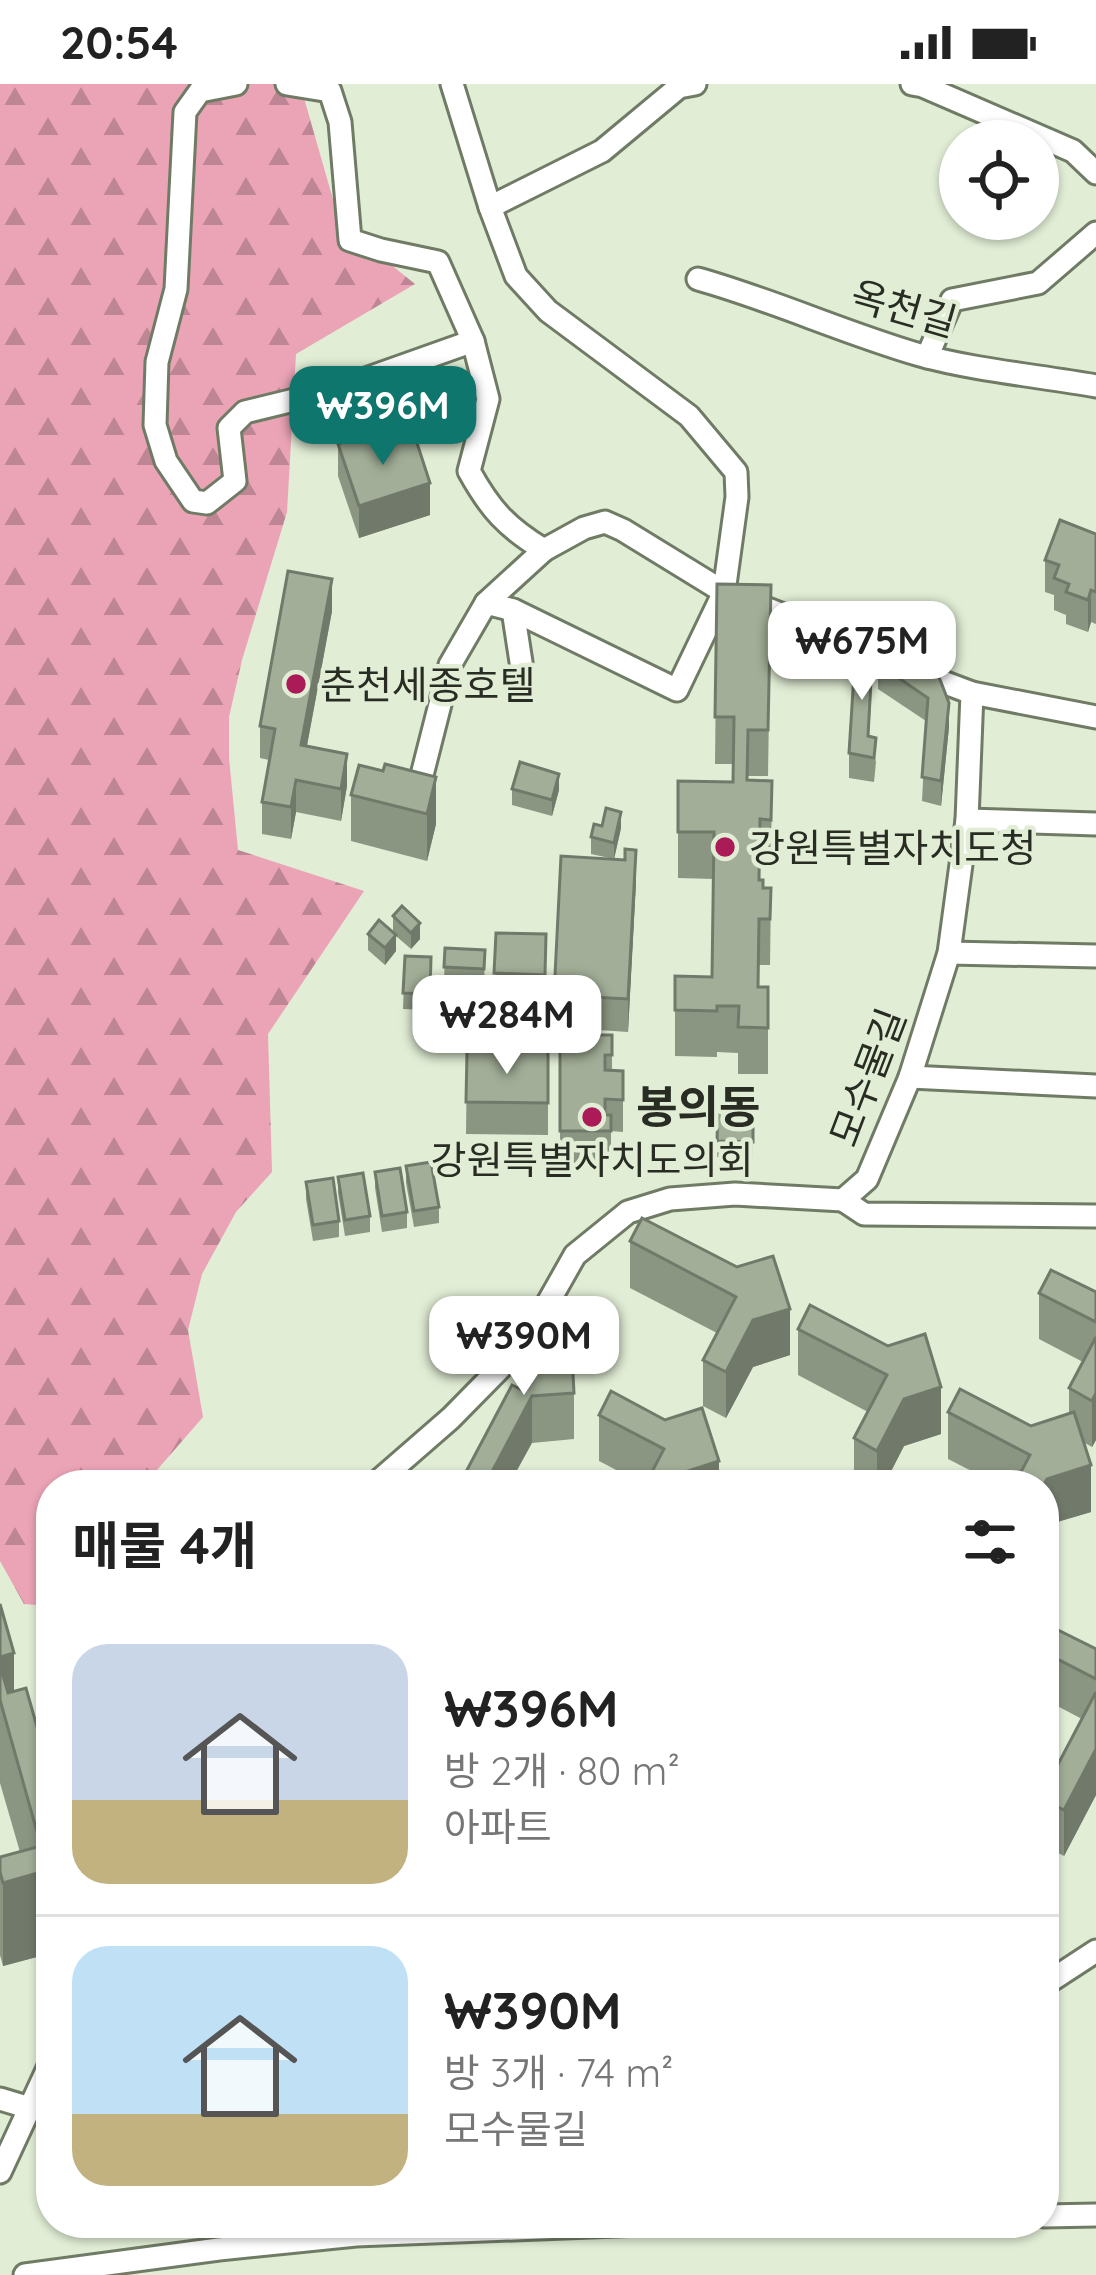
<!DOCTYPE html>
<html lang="ko">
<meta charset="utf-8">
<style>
:root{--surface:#fff;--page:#f2f2f2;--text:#222;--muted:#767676;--line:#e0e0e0;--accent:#0f766e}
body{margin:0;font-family:Quicksand,"Noto Sans KR",sans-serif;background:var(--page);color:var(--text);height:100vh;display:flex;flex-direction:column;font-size:45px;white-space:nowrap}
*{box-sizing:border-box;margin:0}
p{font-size:39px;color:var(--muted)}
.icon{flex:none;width:66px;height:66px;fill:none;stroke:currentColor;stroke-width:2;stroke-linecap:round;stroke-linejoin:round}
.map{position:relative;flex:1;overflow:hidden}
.side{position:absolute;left:36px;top:1386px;width:1023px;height:768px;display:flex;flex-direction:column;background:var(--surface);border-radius:48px;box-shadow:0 3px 9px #0004}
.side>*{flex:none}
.controls{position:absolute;left:939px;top:36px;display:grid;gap:24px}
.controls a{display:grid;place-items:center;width:120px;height:120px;border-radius:50%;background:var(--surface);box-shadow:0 3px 9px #0004;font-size:60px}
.price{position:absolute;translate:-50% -102px;padding:0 27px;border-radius:24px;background:#fff;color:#222;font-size:39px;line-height:78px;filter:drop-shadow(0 3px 6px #0008)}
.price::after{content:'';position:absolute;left:50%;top:72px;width:36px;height:27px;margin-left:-18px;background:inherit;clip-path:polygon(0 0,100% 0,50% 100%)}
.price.current{background:var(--accent);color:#fff}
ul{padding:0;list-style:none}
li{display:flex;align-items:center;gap:36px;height:300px;padding:0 36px}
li+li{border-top:3px solid var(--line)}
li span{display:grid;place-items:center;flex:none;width:336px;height:240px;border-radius:36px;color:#555}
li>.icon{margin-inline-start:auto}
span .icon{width:144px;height:144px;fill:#fffc;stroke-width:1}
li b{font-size:51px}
h2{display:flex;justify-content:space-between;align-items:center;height:144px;padding:0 36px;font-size:51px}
.status{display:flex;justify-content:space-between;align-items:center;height:84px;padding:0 60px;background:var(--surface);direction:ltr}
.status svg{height:33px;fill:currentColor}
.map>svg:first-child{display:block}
.forest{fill:url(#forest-firs)}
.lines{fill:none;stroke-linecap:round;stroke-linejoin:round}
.minor-casing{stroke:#707b65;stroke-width:27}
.minor{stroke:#fff;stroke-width:21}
.wall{fill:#8b9682}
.shaded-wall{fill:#717a6a}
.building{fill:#a2ae97;stroke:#717a6a;stroke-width:3}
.poi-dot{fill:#aa1b58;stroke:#e1edd5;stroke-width:4.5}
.labels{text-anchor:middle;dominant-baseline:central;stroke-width:9;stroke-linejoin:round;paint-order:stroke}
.street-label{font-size:39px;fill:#282c23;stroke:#e1edd5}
.poi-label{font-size:39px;fill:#282c23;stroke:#e1edd5;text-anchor:start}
.quarter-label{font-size:45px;font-weight:bold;fill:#282c23;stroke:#e1edd5}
</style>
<div class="status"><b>20:54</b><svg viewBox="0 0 49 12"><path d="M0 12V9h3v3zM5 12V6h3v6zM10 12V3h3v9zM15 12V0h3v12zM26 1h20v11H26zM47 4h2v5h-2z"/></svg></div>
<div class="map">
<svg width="1096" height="2191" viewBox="0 0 1096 2191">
<defs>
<pattern id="forest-firs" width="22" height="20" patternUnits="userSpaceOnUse" patternTransform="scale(3)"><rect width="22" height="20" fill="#eaa4b6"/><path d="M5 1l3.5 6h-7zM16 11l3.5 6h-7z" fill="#be8694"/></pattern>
</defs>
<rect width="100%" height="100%" fill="#e1edd5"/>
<polygon class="forest" points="0,0 300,0 340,140 415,200 296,270 287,428 242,576 229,633 229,674 238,766 364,807 268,950 272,1088 236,1128 202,1190 188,1246 203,1333 144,1401 51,1401 51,1522 24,1520 0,1477"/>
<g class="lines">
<g class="minor-casing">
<g id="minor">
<polyline points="236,0 200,7 185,28 176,205 157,278 155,341 166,377 193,417 207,419 235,397 229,344 245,328 335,306 473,257"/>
<path d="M287 0 330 7 340 38 350 156 381 166 438 178 473 257 488 315 469 387C490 425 506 443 544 466"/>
<polyline points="452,0 490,123 516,192 548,227 689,332 736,388 737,413 724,508 677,606 513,526 486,519"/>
<polyline points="912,0 923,2 1073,67 1096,89"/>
<polyline points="490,123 602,67 679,3 695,0"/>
<path d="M698 195C773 216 844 249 920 271 974 286 1040 292 1096 302"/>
<polyline points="927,273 952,216 1038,199 1096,149"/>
<polyline points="513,526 521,578"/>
<polyline points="972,609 1096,633"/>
<polyline points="967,736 1096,740"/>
<polyline points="949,869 1096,872"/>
<polyline points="910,993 1096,1002"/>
<polyline points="843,1116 864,1130 1096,1132"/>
<polyline points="374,1401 451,1334 504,1280 545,1224 575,1171 628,1128 670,1115 735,1110 843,1116 867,1095 910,993 949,869 967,736 972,609 903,583 862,562 724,508 623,446 605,438 584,444 544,466 486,519 450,581 422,691"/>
<polyline points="1044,1901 1096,1867"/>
<polyline points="0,2015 30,2024"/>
<polyline points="0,2088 51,1978"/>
<polyline points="1044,2132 1096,2131"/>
<polyline points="25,2191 219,2165 356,2151 668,2139"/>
</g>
</g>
<use href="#minor" class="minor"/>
</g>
<g class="wall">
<polygon points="338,360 379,365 430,431 359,454 338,392"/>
<polygon points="1096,450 1096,540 1091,538 1088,548 1066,540 1066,531 1054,526 1054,511 1045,508 1045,476"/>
<polygon points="717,500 771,501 768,692 748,692 748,696 772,697 771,782 760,782 760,796 763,804 771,804 770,881 759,881 759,903 768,903 768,990 738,990 738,969 717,968 717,973 675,972 675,892 712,893 714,795 678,794 678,697 733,698 733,680 715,680"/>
<polygon points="332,527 307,662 347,702 341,737 296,728 291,755 262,750 262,718 269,676 260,674 260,642"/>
<polygon points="878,580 939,593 949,643 941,722 922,717 926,637 878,605"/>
<polygon points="873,585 869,652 876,678 874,698 849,694 849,669"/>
<polygon points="383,687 436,740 427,777 351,757 351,711"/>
<polygon points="512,705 559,706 552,732 512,721"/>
<polygon points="621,744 614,775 591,770 591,753"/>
<polygon points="625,776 636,798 628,948 554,943 554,911"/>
<polygon points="393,832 420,855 411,865 396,852 396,867 385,881 368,866 368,850 393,848"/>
<polygon points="496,849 546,850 545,915 494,914"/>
<polygon points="445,864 485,866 484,902 444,900"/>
<polygon points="405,872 431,873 430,926 403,925"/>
<polygon points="560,951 612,951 612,987 623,987 623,1048 611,1047 611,1079 560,1079"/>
<polygon points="467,967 548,967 548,1051 466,1050"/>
<polygon points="718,1023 753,1024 753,1074 717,1073"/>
<polygon points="406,1082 439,1123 439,1139 414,1143 406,1099"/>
<polygon points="375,1088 407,1128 407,1144 382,1148 375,1104"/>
<polygon points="338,1093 370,1132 370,1148 345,1152 338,1109"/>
<polygon points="306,1098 339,1137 339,1153 313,1157 306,1115"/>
<polygon points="630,1157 737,1183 790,1271 753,1283 726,1334 703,1322 703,1276 717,1249 630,1204"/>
<polygon points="1096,1208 1096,1356 1092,1363 1083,1358 1091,1428 1047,1441 1044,1448 1044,1401 999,1401 948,1375 948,1328 1031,1342 1069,1330 1069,1304 1083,1278 1039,1255 1039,1209"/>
<polygon points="798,1245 888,1262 941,1350 904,1362 884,1401 854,1400 854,1354 868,1328 798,1291"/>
<polygon points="517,1256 574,1309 574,1355 532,1359 518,1304"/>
<polygon points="611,1307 719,1401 645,1401 599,1377 599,1331"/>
<polygon points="0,1520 14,1607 51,1692 51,1846 48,1846 48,1870 3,1882 0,1871 0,1773 20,1768 0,1699"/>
<polygon points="1044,1548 1096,1565 1096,1711 1064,1772 1044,1762 1044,1707 1082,1635 1044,1615"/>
</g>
<g class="shaded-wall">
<polygon points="430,399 430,431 359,454 359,422"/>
<polygon points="332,495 332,527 301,693 301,661"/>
<polygon points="1091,506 1091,538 1088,548 1088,516"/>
<polygon points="949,619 949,643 941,722 941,697"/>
<polygon points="347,670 347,702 341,737 341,705"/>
<polygon points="559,690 559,706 552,732 552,716"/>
<polygon points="436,693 436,740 427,777 427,730"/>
<polygon points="296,696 296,728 291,755 291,723"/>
<polygon points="621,728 621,744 614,775 614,759"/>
<polygon points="636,766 636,798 628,948 628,915"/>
<polygon points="420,839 420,855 411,865 411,849"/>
<polygon points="396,851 396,867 385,881 385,864"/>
<polygon points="790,1225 790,1271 753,1283 726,1334 726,1288 753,1236"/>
<polygon points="941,1303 941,1350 904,1362 884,1401 877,1401 877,1367 904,1315"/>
<polygon points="1096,1309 1096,1356 1092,1363 1092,1317"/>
<polygon points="532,1312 532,1359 509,1401 485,1401"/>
<polygon points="719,1377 719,1401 675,1401 682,1389"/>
<polygon points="1091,1381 1091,1428 1047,1441 1044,1448 1044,1401 1047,1395"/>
<polygon points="14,1569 14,1652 0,1616 0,1573"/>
<polygon points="1096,1665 1096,1711 1064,1772 1064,1726"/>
<polygon points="51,1762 51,1846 48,1846 48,1870 3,1882 3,1799 42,1765"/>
</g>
<g class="building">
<polygon points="374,348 379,365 415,353 430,399 359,422 338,360"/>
<polygon points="1060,436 1096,450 1096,508 1091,506 1088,516 1066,508 1069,500 1054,494 1059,481 1045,476"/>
<polygon points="288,487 332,495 301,661 347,670 341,705 296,696 291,723 262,718 275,645 260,642"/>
<polygon points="717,500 771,501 768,646 748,646 747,696 772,697 771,736 760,735 759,796 763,796 763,804 771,804 770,835 759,835 758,903 768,903 768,944 738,943 739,922 717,922 717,927 675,926 675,892 712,893 714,748 678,748 678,697 733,698 734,633 715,633"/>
<polygon points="856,559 873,560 868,652 876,654 874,674 849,669"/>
<polygon points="888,565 939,593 949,619 941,697 922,693 928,614 878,580"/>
<polygon points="520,678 559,690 552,716 512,705"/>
<polygon points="385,680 436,693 427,730 351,711 359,681 383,687"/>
<polygon points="606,724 621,728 614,759 591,753 594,740 602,742"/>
<polygon points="625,765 636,766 628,915 554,911 561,772 625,776"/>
<polygon points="402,822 420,839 411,849 393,832"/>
<polygon points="379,836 396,851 385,864 368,850"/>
<polygon points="496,849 546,850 545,891 494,889"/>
<polygon points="445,864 485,866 484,885 444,883"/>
<polygon points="405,872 431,873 430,910 403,909"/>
<polygon points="560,951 612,951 612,971 605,971 605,986 623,987 623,1016 605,1015 605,1031 611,1031 611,1047 560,1047"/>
<polygon points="467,967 548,967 548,1019 466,1018"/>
<polygon points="718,1023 753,1024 753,1058 717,1057"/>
<polygon points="431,1078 439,1123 414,1127 406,1082"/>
<polygon points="400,1084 407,1128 382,1132 375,1088"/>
<polygon points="363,1089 370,1132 345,1136 338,1093"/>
<polygon points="333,1094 339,1137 313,1141 306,1098"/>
<polygon points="642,1134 737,1183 773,1172 790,1225 753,1236 726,1288 703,1276 736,1213 630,1157"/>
<polygon points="1051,1186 1096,1208 1096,1238 1039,1209"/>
<polygon points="810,1221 888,1262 925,1250 941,1303 904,1315 877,1367 854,1354 887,1291 798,1245"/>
<polygon points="571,1253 574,1309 532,1312 485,1401 459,1401 512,1301 520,1305 517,1256"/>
<polygon points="1096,1253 1096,1309 1092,1317 1069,1304"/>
<polygon points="960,1305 1031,1342 1074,1328 1091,1381 1047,1395 1044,1401 1014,1401 1030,1371 948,1328"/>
<polygon points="611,1307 665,1336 702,1324 719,1377 682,1389 675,1401 645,1401 664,1365 599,1331"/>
<polygon points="752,1389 775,1401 747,1401"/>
<polygon points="0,1520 14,1569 0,1573"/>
<polygon points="1048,1541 1096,1565 1096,1595 1044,1568 1044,1548"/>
<polygon points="0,1588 2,1588 8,1609 26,1604 51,1692 51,1762 42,1765 48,1786 3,1799 0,1788 0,1773 41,1762 0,1616"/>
<polygon points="1096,1608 1096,1665 1064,1726 1044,1716 1044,1707"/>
</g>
<g class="poi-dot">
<circle cx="296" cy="600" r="12"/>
<circle cx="725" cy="763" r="12"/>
<circle cx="592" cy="1033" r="12"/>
</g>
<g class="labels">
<g class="street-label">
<text transform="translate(904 224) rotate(16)">옥천길</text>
<text transform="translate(867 993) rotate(-69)">모수물길</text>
</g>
<g class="poi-label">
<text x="320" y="600">춘천세종호텔</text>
<text x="749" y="763">강원특별자치도청</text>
<text x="592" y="1075" text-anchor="middle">강원특별자치도의회</text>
</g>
<g class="quarter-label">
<text x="698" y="1022">봉의동</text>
</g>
</g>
</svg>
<div class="controls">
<a><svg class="icon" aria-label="locate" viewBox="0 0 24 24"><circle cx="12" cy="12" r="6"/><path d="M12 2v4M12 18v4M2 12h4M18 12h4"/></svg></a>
</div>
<b class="price current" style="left:383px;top:384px">₩396M</b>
<b class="price" style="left:862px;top:619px">₩675M</b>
<b class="price" style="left:507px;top:993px">₩284M</b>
<b class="price" style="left:524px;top:1314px">₩390M</b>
<section class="side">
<h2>매물 4개<svg class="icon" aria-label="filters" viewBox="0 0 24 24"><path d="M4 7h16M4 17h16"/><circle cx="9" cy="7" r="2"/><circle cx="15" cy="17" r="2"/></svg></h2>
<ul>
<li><span style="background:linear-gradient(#c9d6e8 65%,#c2b280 0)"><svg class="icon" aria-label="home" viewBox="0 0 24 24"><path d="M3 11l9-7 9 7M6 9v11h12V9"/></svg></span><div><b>₩396M</b><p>방 2개 · 80 m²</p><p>아파트</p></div></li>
<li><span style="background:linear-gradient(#bfe0f5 70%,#c2b280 0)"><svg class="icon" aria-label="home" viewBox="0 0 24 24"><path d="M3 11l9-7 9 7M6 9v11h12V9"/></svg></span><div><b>₩390M</b><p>방 3개 · 74 m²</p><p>모수물길</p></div></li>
</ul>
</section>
</div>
